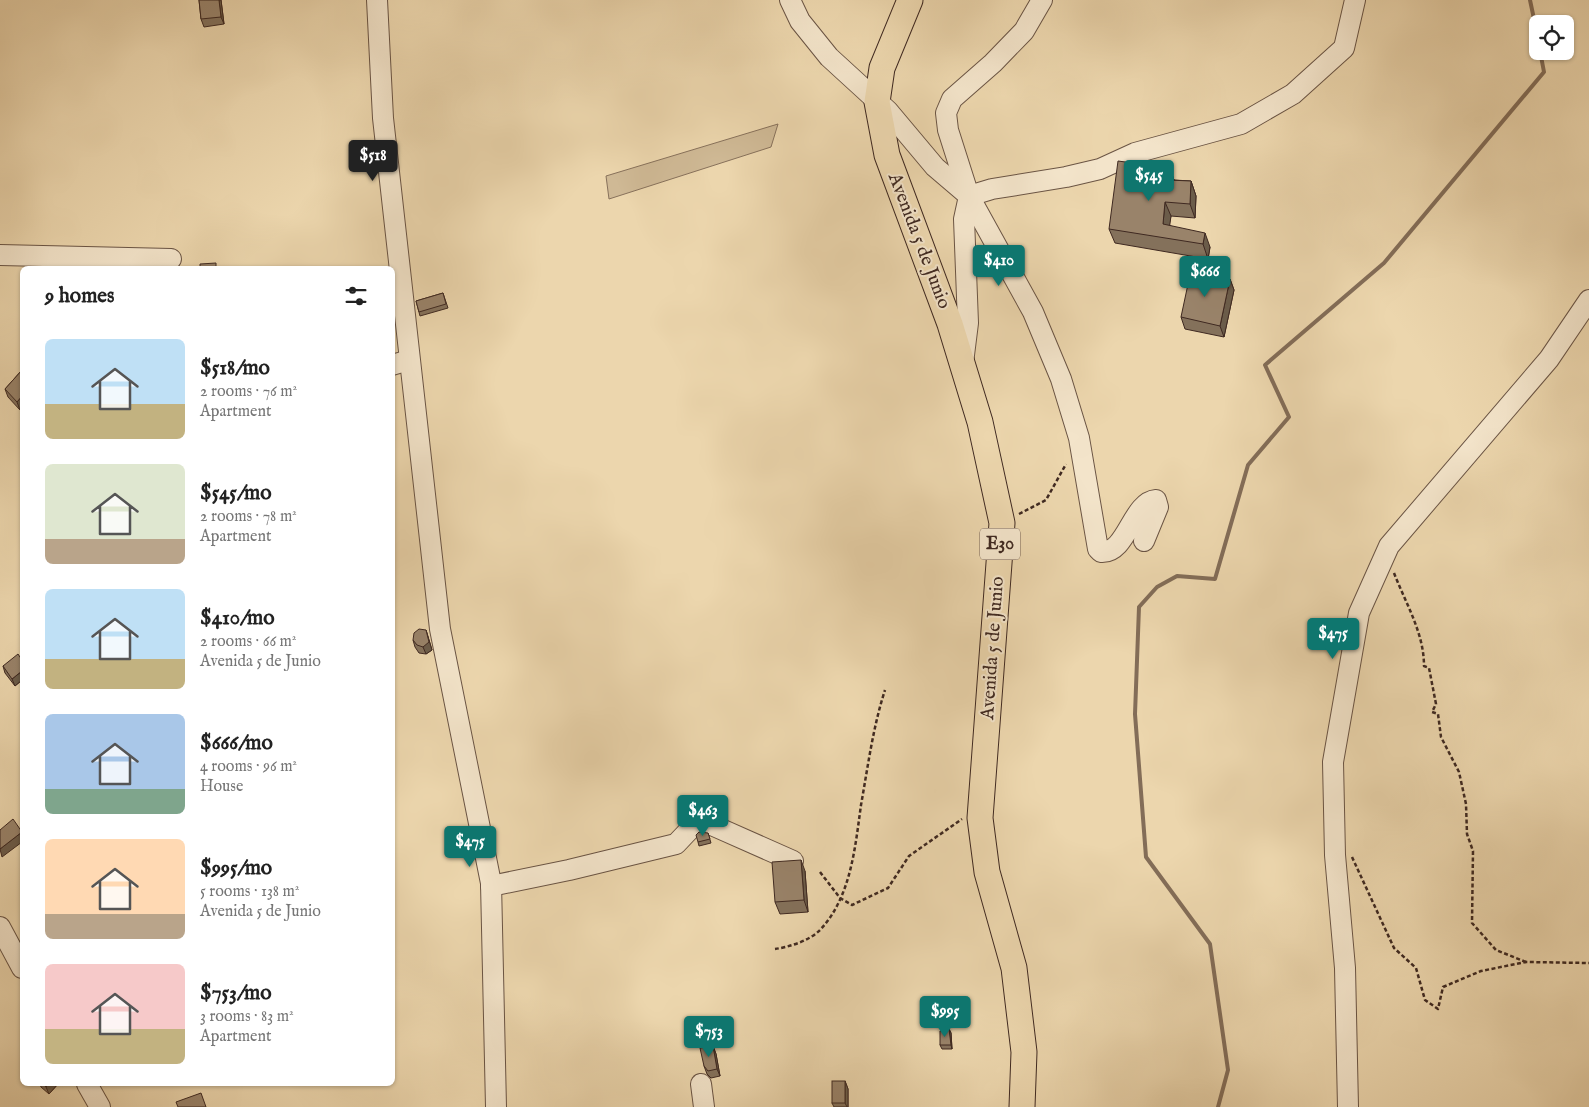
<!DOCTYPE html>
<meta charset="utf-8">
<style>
:root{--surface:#fff;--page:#f6f6f6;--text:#222;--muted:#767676;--accent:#0f766e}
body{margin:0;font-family:"IM FELL English",serif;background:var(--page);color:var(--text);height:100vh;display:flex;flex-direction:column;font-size:19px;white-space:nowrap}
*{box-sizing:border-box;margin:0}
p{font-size:16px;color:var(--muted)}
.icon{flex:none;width:28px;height:28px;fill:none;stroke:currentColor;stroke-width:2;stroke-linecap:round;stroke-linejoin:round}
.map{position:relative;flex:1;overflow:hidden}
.side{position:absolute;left:20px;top:266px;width:375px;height:820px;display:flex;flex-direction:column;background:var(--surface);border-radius:8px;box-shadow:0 1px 4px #0004}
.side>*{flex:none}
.tools{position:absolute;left:1529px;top:15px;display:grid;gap:10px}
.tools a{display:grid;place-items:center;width:45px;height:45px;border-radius:8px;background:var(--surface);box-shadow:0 1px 4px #0004;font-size:25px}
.price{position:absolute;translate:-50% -42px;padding:0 11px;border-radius:5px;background:var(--accent);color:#fff;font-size:16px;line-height:32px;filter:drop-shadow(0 1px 2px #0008)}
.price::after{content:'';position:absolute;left:50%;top:30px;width:15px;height:11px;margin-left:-8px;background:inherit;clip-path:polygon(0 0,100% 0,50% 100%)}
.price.selected{background:#222;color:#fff}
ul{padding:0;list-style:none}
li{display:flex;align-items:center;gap:15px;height:125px;padding:0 25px}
li span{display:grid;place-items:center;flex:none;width:140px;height:100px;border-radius:8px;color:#555}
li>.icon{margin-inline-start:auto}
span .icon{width:60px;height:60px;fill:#fffc;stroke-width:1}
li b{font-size:21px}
h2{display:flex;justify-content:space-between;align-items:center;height:60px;padding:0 25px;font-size:21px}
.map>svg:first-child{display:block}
.green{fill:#cfb995;stroke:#87715b}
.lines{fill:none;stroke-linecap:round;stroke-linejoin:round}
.stream{stroke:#836d58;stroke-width:4}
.minor-casing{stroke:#6a5444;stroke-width:22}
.major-casing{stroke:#3f2921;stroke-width:27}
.path{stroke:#3f2921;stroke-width:2.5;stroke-dasharray:4 2.5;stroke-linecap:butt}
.minor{stroke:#f3e4ca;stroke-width:20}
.major{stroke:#ecd6ad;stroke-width:25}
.wall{fill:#84715b;stroke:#3f2921}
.shaded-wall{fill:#6b5c4a;stroke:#3f2921}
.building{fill:#99836a;stroke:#3f2921}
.labels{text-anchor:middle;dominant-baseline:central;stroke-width:4;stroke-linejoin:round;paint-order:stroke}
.shield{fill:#f3e4ca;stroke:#756154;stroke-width:1}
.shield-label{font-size:18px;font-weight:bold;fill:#3f2921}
.street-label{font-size:19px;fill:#3f2921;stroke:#f3e4ca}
</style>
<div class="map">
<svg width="1589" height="1107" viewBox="0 0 1589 1107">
<rect width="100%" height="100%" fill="#ecd6ad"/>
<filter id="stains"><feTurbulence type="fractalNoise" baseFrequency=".004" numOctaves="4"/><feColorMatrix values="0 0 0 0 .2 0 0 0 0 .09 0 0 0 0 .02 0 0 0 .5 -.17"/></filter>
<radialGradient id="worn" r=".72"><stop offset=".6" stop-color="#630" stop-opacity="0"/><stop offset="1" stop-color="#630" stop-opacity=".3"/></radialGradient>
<polygon class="green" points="778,124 771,147 609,199 606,176"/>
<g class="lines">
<g class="stream">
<polyline points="1530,0 1538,38"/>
<polyline points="1218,1107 1228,1070 1210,944 1146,857 1135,714 1139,607 1157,587 1177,576 1215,579 1248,465 1289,417 1265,365 1384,263 1544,72 1540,51"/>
</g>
<g class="minor-casing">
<g id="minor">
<polyline points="377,0 383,118 440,629 491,883 496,1107"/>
<polyline points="790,0 800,21 829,57 888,111 935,167 969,196"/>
<path d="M1042 0 1024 31 993 63 952 99 946 113 948 130 969 196 1033 312 1061 379 1079 438 1098 549 1101 552C1127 554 1132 502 1156 500L1158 507 1144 541"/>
<polyline points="969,196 992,189 1066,177 1100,169 1135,153 1241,124 1293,94 1344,48 1355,0"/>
<polyline points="0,255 171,259"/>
<polyline points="963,363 968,323 964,219 969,196"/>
<polyline points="392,365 409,360"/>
<polyline points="491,886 569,870 676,844 694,825 705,822 793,861"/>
<polyline points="0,927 22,968"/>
<polyline points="87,1084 100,1107"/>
<polyline points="701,1084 704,1107"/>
<polyline points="1348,1107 1345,968 1335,855 1333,762 1359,613 1389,546 1549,359 1589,300"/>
</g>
</g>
<g class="major-casing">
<polyline id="major" points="910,0 882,68 877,102 887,155 950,324 980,422 1002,523 980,818 987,872 1014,968 1024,1052 1022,1107"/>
</g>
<g class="path">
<polyline points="1019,514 1046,500 1066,464"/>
<path d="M1394 573C1406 604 1424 633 1424 666L1429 668 1436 704 1432 712 1438 714 1441 737 1459 772 1466 804 1467 834 1473 851 1472 923 1496 950 1526 962"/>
<polyline points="1352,857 1394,948 1416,968 1425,1000 1438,1009 1443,987 1481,971 1526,962 1589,963"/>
<polyline points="820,872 840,898 852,905 888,888 909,856 962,819"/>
<path d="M775 949C789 947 809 941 820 930 851 897 855 848 861 805 868 766 873 727 885 690"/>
</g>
<use href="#minor" class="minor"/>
<use href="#major" class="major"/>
</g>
<g class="wall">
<polygon points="199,0 221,0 224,24 204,27 201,19"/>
<polygon points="1170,168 1174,180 1191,181 1196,196 1195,218 1171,216 1169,225 1210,247 1208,259 1115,243 1109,229"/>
<polygon points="1230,279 1234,290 1224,337 1185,329 1181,317"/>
<polygon points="443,293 448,308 420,316 416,301"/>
<polygon points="22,370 22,407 20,410 8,397 5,389"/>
<polygon points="426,630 432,650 426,654 419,653 415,647 413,640"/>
<polygon points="22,660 22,680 15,686 5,673 3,666"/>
<polygon points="708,833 711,843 699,846 698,842"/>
<polygon points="805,871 808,912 780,914 775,902"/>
<polygon points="949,1029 951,1033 952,1049 942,1049 940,1045"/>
<polygon points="713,1046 716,1054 720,1076 711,1078 707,1074 704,1066"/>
<polygon points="845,1081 848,1089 848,1107 834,1107 832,1103"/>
<polygon points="40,1084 58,1084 49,1094 41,1087"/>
</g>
<g class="shaded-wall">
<polygon points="219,0 221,0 224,24 221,17"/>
<polygon points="1170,168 1175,183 1168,180"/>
<polygon points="1191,181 1196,196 1195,218 1190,204"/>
<polygon points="1165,202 1171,216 1168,238 1163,224"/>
<polygon points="1205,233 1210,247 1208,259 1203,244"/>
<polygon points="1230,279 1234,290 1224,337 1220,326"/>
<polygon points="22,396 22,407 20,410 17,402"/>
<polygon points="426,630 432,650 426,654 423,647"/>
<polygon points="22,671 22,680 15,686 12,679"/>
<polygon points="22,832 22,842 2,857 0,849"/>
<polygon points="801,860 805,871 808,912 804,900"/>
<polygon points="949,1029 951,1033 952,1049 951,1045"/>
<polygon points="713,1046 716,1054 720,1076 717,1069"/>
<polygon points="845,1081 848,1089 848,1107 847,1107 845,1103"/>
<polygon points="49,1084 58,1084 49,1094 46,1087"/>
</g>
<g class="building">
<polygon points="199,0 219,0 221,17 201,19"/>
<polygon points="1118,161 1170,168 1168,180 1191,181 1190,204 1165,202 1163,224 1205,233 1203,244 1109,229"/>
<polygon points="216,263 216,269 200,269 200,264"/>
<polygon points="1191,270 1230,279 1220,326 1181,317"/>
<polygon points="443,293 446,304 419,312 416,301"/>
<polygon points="22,370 22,396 17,402 5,389"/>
<polygon points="419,629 426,630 429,642 423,647 417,645 413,640 414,633"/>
<polygon points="18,654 22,660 22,671 12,679 3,666"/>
<polygon points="13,819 22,832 0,849 0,830"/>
<polygon points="699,832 708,833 710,839 698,842 696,835"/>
<polygon points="801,860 804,900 775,902 772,862"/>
<polygon points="949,1029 951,1045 940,1045 940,1031"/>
<polygon points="713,1046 717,1069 708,1071 704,1066 700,1048"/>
<rect x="832" y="1081" width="13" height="22"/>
<polygon points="43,1084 49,1084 46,1087"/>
<polygon points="201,1093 206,1107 178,1107 176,1102"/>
</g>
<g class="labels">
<rect class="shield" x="980" y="528.5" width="40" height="31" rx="4"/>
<g class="shield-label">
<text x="1000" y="544">E30</text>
</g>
<g class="street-label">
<text transform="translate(919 241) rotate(69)">Avenida 5 de Junio</text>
<text transform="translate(993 648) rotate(-86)">Avenida 5 de Junio</text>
</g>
</g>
<rect width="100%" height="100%" filter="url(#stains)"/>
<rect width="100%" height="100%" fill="url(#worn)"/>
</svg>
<div class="tools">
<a><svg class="icon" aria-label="locate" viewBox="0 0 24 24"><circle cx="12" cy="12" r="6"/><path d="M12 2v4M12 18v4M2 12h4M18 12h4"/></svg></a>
</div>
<b class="price selected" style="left:373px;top:182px">$518</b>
<b class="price" style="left:1149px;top:202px">$545</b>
<b class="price" style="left:999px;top:287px">$410</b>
<b class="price" style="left:1205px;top:298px">$666</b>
<b class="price" style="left:1333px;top:660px">$475</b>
<b class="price" style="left:703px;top:837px">$463</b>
<b class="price" style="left:470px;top:868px">$475</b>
<b class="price" style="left:945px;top:1038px">$995</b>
<b class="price" style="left:709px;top:1058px">$753</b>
<section class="side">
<h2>9 homes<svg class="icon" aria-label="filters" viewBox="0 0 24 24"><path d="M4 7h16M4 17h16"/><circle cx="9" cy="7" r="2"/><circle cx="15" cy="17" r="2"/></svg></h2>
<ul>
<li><span style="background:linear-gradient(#bfe0f5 65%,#c2b280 0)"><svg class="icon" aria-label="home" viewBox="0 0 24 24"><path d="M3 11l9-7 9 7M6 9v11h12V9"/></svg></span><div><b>$518/mo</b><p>2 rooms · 76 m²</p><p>Apartment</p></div></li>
<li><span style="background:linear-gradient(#dfe7d0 75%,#b9a48a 0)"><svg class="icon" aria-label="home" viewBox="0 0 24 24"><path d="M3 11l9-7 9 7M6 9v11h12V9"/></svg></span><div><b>$545/mo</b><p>2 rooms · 78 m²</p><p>Apartment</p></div></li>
<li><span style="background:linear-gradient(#bfe0f5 70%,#c2b280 0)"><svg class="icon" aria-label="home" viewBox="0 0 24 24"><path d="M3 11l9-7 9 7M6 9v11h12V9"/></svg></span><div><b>$410/mo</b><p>2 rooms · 66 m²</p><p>Avenida 5 de Junio</p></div></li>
<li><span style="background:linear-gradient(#a9c7e8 75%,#7fa58c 0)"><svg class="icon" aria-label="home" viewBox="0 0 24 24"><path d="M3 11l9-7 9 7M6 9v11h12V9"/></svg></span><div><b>$666/mo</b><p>4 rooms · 96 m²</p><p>House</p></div></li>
<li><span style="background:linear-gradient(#ffd9b3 75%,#b9a48a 0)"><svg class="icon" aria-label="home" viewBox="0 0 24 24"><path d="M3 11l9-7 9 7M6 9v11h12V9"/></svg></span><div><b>$995/mo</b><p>5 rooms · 138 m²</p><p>Avenida 5 de Junio</p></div></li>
<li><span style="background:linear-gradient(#f6c9c9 65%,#c2b280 0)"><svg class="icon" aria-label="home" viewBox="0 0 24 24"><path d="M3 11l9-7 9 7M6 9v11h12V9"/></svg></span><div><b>$753/mo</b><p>3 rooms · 83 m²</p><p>Apartment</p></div></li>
</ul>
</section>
</div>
